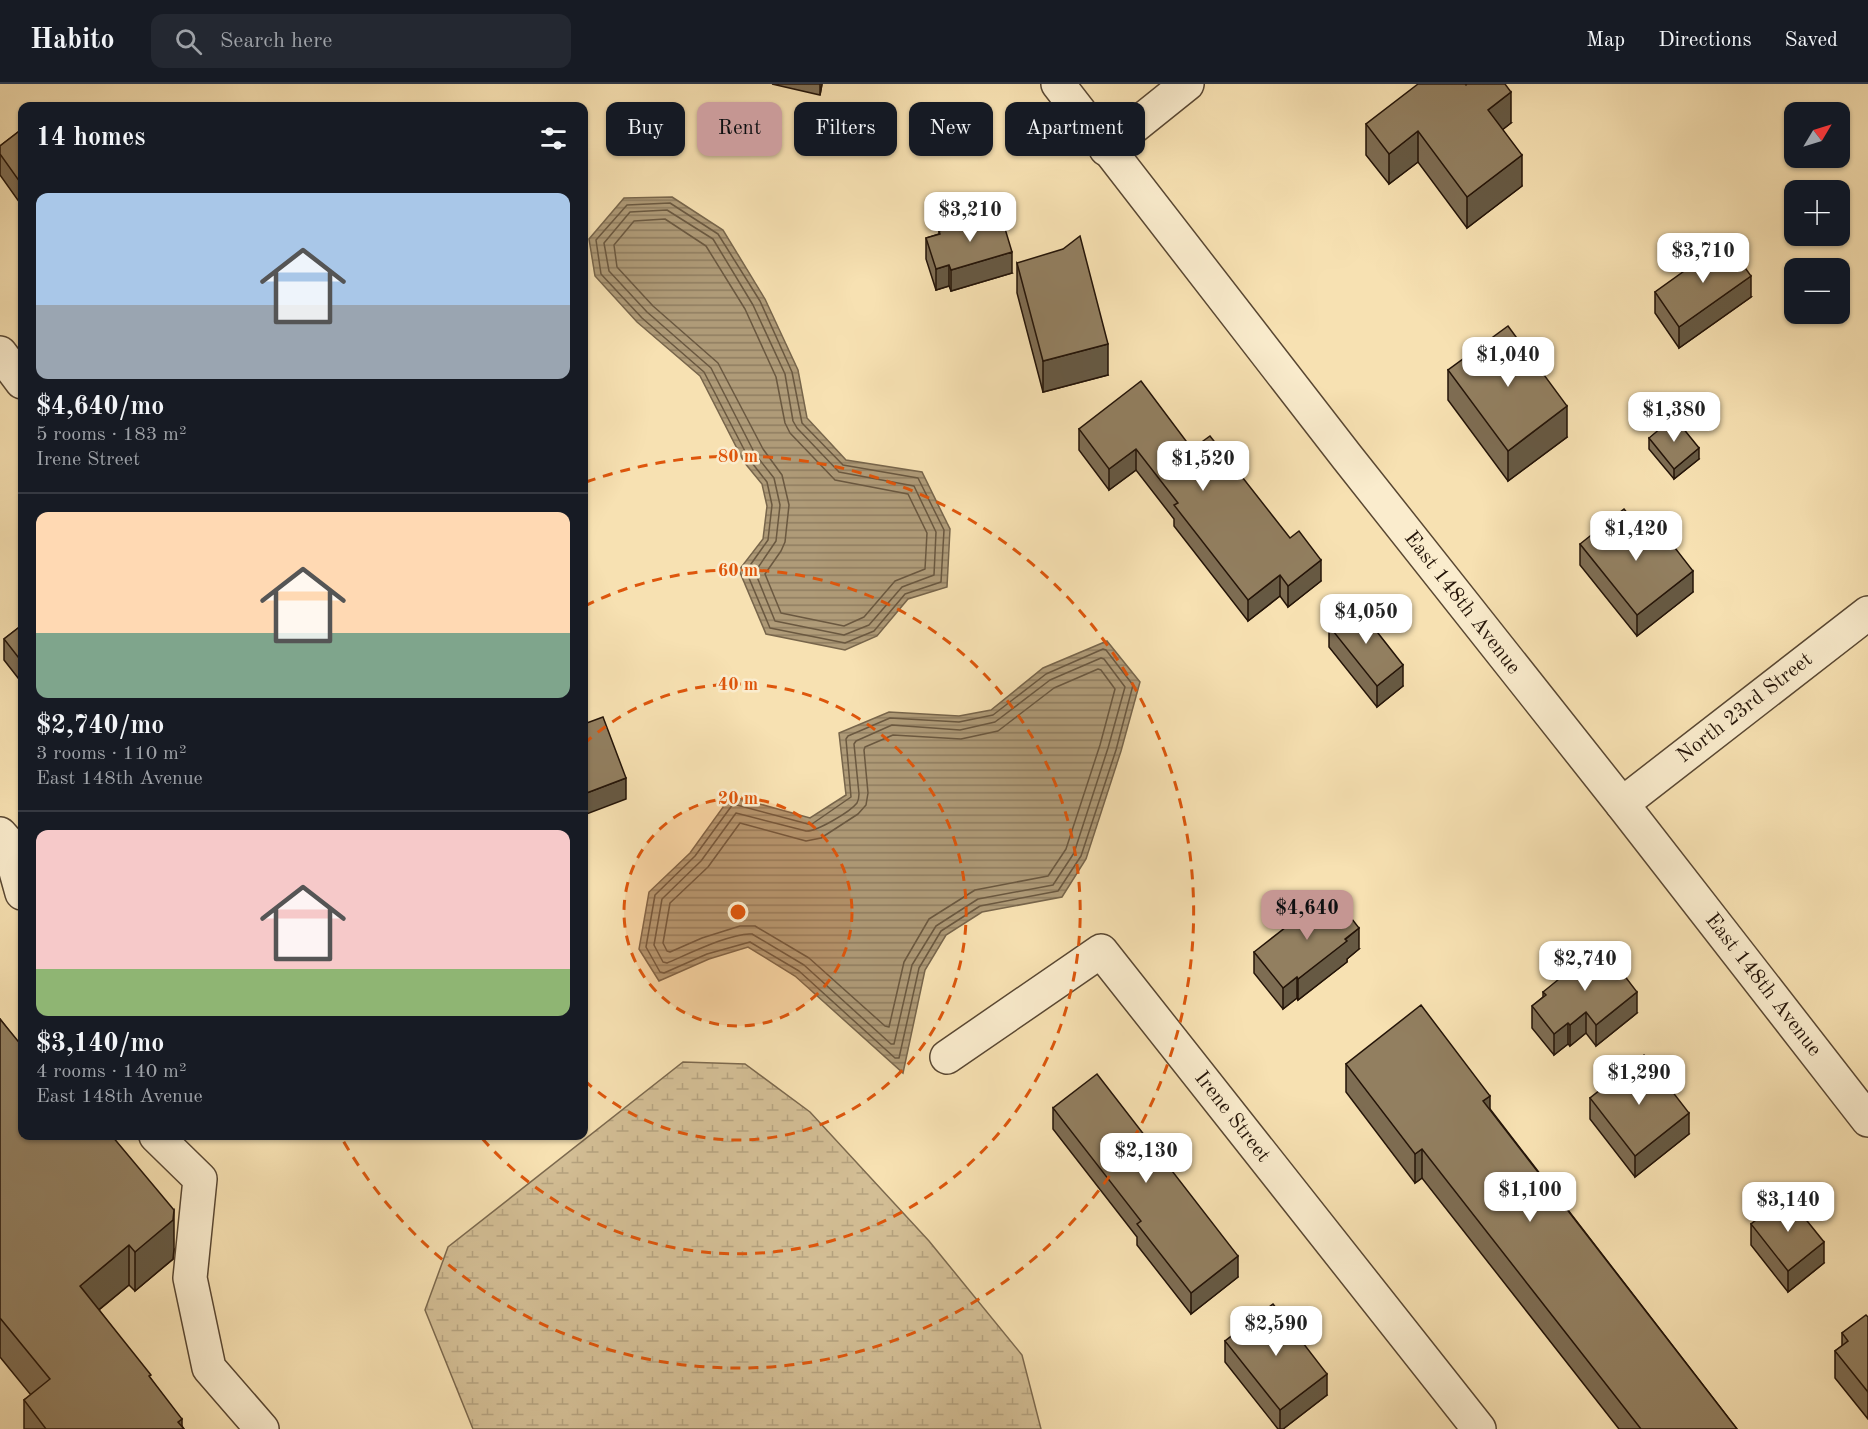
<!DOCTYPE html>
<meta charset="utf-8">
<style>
:root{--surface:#171b24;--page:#242831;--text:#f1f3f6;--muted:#9ea1a6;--line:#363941;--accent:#c59692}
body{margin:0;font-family:"Old Standard TT",serif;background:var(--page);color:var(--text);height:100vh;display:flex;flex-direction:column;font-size:22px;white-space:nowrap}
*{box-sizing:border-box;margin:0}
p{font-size:20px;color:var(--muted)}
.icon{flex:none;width:33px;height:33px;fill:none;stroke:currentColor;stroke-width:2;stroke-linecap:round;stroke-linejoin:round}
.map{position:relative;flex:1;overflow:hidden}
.panel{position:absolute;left:18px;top:18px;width:570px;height:1038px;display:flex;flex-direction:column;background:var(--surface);border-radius:12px;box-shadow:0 2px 4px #0004}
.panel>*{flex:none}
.banner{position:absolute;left:606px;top:18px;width:570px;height:54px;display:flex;gap:12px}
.needle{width:39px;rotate:52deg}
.tools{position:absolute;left:1784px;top:18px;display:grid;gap:12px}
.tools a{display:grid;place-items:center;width:66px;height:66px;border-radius:12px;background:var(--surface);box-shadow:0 2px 4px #0004;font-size:30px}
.price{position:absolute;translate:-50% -51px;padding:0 14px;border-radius:12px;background:#fff;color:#222;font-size:20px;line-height:39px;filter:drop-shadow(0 2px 3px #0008)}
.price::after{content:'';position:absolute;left:50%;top:36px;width:18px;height:14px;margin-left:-9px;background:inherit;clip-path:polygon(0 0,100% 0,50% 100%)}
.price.on{background:var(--accent);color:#111}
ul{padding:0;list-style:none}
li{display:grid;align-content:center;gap:12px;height:318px;padding:0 18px}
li+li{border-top:2px solid var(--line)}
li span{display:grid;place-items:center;height:186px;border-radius:12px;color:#555}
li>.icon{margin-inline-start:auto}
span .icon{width:108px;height:108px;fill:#fffc;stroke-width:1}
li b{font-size:26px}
h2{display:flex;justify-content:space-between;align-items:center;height:72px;padding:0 18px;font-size:26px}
.tag{padding:0 21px;border-radius:12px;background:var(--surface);box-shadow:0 2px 4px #0004;font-size:21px;line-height:54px}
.tag.on{background:var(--accent);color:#111}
header{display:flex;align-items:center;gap:36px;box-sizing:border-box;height:84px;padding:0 30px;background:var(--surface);border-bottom:2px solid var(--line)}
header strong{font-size:28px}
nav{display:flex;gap:33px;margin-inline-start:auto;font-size:21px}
.search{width:420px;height:54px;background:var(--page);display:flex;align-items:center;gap:15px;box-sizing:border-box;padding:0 21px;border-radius:12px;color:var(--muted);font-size:22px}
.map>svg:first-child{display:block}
.wetland{fill:url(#wetland-marsh);stroke:#7c694e;stroke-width:1.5}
.water{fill:url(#water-rules);stroke:#77654b;stroke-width:1.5}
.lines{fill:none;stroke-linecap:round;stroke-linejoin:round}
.shore{stroke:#6a5840;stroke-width:1.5}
.minor-casing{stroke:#594732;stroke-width:36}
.minor{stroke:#faeccd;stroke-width:33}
.wall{fill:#7e6d53;stroke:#241408;stroke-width:1.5}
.shaded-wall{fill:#665943;stroke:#241408;stroke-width:1.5}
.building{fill:#927f60;stroke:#241408;stroke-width:1.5}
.ring{fill:none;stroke:#de560c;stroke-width:3;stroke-dasharray:10 8}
.labels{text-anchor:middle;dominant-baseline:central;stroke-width:5;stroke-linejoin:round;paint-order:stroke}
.street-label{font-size:21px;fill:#241408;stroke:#faeccd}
.centre{fill:#de560c;stroke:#faeccd;stroke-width:3}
.ring-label{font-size:18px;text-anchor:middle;font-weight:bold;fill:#de560c;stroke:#faeccd;stroke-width:5;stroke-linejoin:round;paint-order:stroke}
</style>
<header>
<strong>Habito</strong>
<div class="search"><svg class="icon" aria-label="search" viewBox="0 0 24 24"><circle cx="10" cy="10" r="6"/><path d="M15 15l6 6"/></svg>Search here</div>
<nav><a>Map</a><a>Directions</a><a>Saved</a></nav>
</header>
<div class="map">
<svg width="1868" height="1345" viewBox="0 0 1868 1345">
<defs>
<pattern id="wetland-marsh" width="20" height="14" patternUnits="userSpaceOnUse" patternTransform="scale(1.5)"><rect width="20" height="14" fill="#d3be95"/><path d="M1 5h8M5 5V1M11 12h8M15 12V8" fill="none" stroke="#b5a27f"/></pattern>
<pattern id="water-rules" width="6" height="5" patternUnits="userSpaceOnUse" patternTransform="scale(1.5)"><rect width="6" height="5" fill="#af9b78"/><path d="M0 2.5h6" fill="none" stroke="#8e7d60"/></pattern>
</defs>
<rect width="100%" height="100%" fill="#f7e1b2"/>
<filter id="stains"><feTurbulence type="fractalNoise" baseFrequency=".00333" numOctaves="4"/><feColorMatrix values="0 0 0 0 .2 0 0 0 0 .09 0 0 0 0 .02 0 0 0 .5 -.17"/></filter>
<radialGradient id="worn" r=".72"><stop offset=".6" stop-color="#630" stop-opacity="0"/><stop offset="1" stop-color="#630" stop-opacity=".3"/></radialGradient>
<polygon class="wetland" points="683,978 745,980 810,1028 929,1157 1022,1271 1041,1345 473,1345 425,1226 448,1163"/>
<g class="water">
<polygon points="672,113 723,146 765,215 798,286 807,334 846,376 922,388 950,445 947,503 908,515 877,552 845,566 766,550 739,486 763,455 767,422 762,400 744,378 700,292 637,238 595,192 589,155 624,114"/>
<polygon points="1107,557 1140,598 1121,667 1086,775 1062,813 982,828 946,851 925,886 903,989 795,892 748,863 709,875 659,897 639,865 649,808 690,769 731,712 810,734 846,711 839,649 889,628 959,632 991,626 1043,584"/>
</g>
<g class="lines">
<g class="shore">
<polygon points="670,119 718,150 760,217 792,288 802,339 843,381 918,394 944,446 941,498 905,510 874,547 845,559 770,544 746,487 768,456 772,421 767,398 749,375 704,288 642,234 601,190 596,156 627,121"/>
<polygon points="667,126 713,155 753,221 785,290 793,337 797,344 839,388 914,402 936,448 934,491 902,503 869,541 844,551 775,537 755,488 776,457 780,421 774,394 755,370 711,284 647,228 609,187 604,159 630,128"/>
<polygon points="665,135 706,162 745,225 776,293 785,339 790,349 835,396 908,410 927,449 925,485 895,497 864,533 844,542 781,529 765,490 781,467 785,458 789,421 782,391 763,365 718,279 653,222 617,183 614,161 634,137"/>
<polygon points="1103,565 1106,566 1133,601 1116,666 1081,772 1058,807 980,822 941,847 919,884 899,974 895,974 799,887 750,858 707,870 664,889 660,888 646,863 655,811 695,772 733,720 808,740 812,740 851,713 846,655 848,652 890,634 959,638 993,631 1046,590"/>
<path d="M1101 574 1104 575 1125 603 1108 664 1074 769 1053 801 978 815 936 842 912 881 894 960H891L804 881 752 850C733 848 686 871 667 879L663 878 654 861 662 815 701 777 736 729 806 747C816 748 850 728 857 719 859 715 859 714 859 710L854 660 856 657 892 641 960 646 995 638 1050 596Z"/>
<polygon points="1098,585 1101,586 1115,605 1100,661 1066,765 1048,792 975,806 929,835 904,878 889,943 885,942 809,874 755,842 740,842 702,854 670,868 667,867 663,859 670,819 708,783 740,739 806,757 821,754 858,730 866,721 868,709 864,666 865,663 893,651 961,655 998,647 1054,604"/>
</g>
<g class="minor-casing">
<g id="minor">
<polyline points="1058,0 1347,373 1622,720 1868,1036"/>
<polyline points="1106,65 1187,0"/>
<polyline points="0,269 22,298"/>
<polyline points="1622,720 1868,529"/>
<polyline points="0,750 8,759 22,809"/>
<polyline points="947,973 1101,867 1479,1345"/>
<polyline points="156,1052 200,1095 190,1194 209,1284 262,1345"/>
</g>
</g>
<use href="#minor" class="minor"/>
</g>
<g class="wall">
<polygon points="772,0 822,0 820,11"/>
<polygon points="1511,39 1502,46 1522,102 1467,144 1418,78 1389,100 1366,71 1366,40"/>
<polygon points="22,45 22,122 0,91 0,62"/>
<polygon points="939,147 1012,189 951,207 949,202 936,206 926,175 926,154 939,150"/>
<polygon points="1017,179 1108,291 1043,308 1017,209"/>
<polygon points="1655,208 1751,213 1679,264 1655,229"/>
<polygon points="1448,286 1567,353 1508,397 1448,316"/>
<polygon points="1079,345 1192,365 1321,497 1288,523 1280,512 1248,537 1174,442 1174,435 1136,386 1109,406 1079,366"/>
<polygon points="1649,354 1699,375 1674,395 1649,365"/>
<polygon points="1580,460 1653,461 1693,508 1637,552 1580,481"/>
<polygon points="22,541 22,599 4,576 4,555"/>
<polygon points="1329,542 1403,602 1377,623 1329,563"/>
<polygon points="1359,865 1347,875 1347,878 1298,916 1297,914 1283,925 1254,889 1254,868"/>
<polygon points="1543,908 1637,929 1596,962 1586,949 1570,962 1568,960 1554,971 1532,944 1532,922 1543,913"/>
<polygon points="0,935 174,1165 173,1175 135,1207 129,1201 99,1226 151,1295 184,1345 24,1345 24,1316 31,1311 0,1273"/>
<polygon points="1346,980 1490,1025 1737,1345 1619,1345 1422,1094 1415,1099 1346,1008"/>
<polygon points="1590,1014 1689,1050 1635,1093 1590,1035"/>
<polygon points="1053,1024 1238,1193 1191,1230 1137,1161 1137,1153 1053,1045"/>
<polygon points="1751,1140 1824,1179 1788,1208 1751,1161"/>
<polygon points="1868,1233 1868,1335 1835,1294 1835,1267 1842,1262 1842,1249"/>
<polygon points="1225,1257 1327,1311 1283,1345 1278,1345 1225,1278"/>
</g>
<g class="shaded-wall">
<polygon points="820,0 822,0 820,11"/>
<polygon points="1511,8 1511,39 1488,57 1488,26"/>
<polygon points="1418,47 1418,78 1389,100 1389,70"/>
<polygon points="1522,71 1522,102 1467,144 1467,113"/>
<polygon points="1012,168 1012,189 951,207 951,186"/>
<polygon points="949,181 949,202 936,206 936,185"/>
<polygon points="1751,192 1751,213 1679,264 1679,243"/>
<polygon points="1108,260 1108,291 1043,308 1043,277"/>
<polygon points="1567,322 1567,353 1508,397 1508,367"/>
<polygon points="1699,364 1699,375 1674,395 1674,385"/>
<polygon points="1136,365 1136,386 1109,406 1109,385"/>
<polygon points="1321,476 1321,497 1288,523 1288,502"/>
<polygon points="1693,487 1693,508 1637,552 1637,531"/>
<polygon points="1280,491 1280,512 1248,537 1248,516"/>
<polygon points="1403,581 1403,602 1377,623 1377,602"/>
<polygon points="626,694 626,715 584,731 584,710"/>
<polygon points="1359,844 1359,865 1347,875 1347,878 1298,916 1298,895"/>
<polygon points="1297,893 1297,914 1283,925 1283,904"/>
<polygon points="1637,908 1637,929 1596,962 1596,941"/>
<polygon points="1586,928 1586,949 1570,962 1570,941"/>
<polygon points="1568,939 1568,960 1554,971 1554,950"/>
<polygon points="1490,1012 1490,1041 1483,1017"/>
<polygon points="1689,1029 1689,1050 1635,1093 1635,1072"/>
<polygon points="1422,1065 1422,1094 1415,1099 1415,1070"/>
<polygon points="174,1126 174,1165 173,1175 135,1207 135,1168"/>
<polygon points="1824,1158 1824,1179 1788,1208 1788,1187"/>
<polygon points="129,1161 129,1201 80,1241 80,1202"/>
<polygon points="1238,1172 1238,1193 1191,1230 1191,1209"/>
<polygon points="1327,1290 1327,1311 1283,1345 1280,1345 1280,1326"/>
<polygon points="182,1335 182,1345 178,1338"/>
</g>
<g class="building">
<polygon points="1418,0 1465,0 1466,1 1467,0 1505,0 1511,8 1488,26 1522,71 1467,113 1418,47 1389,70 1366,40"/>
<polygon points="22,45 22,101 0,70 0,62"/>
<polygon points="1000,128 1012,168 951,186 949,181 936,185 926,154 940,150 939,147"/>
<polygon points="1080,152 1108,260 1043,277 1017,179 1063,165"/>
<polygon points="1726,157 1751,192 1679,243 1655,208"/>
<polygon points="1508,242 1567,322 1508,367 1448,286"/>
<polygon points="1141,297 1192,365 1210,352 1290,454 1299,447 1321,476 1288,502 1280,491 1248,516 1174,421 1178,419 1136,365 1109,385 1079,345"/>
<polygon points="1674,333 1699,364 1674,385 1649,354"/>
<polygon points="1624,425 1653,461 1665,451 1693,487 1637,531 1580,460"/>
<polygon points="1356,521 1403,581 1377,602 1329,542"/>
<polygon points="22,541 22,578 4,555"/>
<polygon points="603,633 626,694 584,710 584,640"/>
<polygon points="1331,808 1359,844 1345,855 1347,857 1298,895 1297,893 1283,904 1254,868"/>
<polygon points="1601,861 1637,908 1596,941 1586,928 1570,941 1568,939 1554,950 1532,922 1546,911 1543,908"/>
<polygon points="1421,921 1490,1012 1483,1017 1737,1345 1641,1345 1422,1065 1415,1070 1346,980"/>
<polygon points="0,935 22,962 22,1052 112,1052 174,1126 173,1136 135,1168 129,1161 80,1202 151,1291 149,1292 182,1335 178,1338 184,1345 46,1345 24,1316 50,1295 0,1234"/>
<polygon points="1644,971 1689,1029 1635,1072 1590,1014"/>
<polygon points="1097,990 1238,1172 1191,1209 1137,1140 1141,1137 1053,1024"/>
<polygon points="1787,1112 1824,1158 1788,1187 1751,1140"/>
<polygon points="1273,1220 1327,1290 1280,1326 1225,1257"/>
<polygon points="1866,1231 1868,1233 1868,1308 1835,1267 1848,1257 1842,1249"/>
</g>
<circle cx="738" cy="828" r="114" fill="#de560c" fill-opacity=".12"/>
<g class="ring">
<circle cx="738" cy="828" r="114"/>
<path d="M584 660A228 228 0 1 1 584 996"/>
<path d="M585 522A342 342 0 1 1 480 1052"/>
<path d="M586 398A456 456 0 1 1 341 1053"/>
</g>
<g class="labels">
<g class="street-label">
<text transform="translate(1462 519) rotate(52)">East 148th Avenue</text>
<text transform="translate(1745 624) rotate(-38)">North 23rd Street</text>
<text transform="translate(1763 901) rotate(52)">East 148th Avenue</text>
<text transform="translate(1232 1033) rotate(52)">Irene Street</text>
</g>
</g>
<circle cx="738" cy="828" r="9" class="centre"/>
<g class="ring-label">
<text x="738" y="378">80 m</text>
<text x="738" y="492">60 m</text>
<text x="738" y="606">40 m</text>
<text x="738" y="720">20 m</text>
</g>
<rect width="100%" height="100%" filter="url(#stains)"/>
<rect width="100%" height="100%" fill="url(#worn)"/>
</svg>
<div class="tools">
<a><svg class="needle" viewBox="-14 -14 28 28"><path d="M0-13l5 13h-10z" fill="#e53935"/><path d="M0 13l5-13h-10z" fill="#9ea1a6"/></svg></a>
<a>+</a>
<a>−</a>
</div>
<b class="price" style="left:970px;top:159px">$3,210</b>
<b class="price" style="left:1703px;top:200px">$3,710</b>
<b class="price" style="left:1508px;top:304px">$1,040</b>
<b class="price" style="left:1674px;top:359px">$1,380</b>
<b class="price" style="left:1203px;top:408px">$1,520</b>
<b class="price" style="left:1636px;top:478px">$1,420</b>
<b class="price" style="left:1366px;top:561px">$4,050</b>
<b class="price on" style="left:1307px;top:857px">$4,640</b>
<b class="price" style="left:1585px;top:908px">$2,740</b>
<b class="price" style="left:1639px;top:1022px">$1,290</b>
<b class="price" style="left:1146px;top:1100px">$2,130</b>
<b class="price" style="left:1530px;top:1139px">$1,100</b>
<b class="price" style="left:1788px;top:1149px">$3,140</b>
<b class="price" style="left:1276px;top:1273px">$2,590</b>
<div class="banner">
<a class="tag">Buy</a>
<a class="tag on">Rent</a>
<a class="tag">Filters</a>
<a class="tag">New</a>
<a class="tag">Apartment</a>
</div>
<section class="panel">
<h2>14 homes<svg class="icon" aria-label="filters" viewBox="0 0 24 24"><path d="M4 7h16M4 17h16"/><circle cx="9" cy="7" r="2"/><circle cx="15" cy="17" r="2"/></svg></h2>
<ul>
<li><span style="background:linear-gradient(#a9c7e8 60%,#9aa5b1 0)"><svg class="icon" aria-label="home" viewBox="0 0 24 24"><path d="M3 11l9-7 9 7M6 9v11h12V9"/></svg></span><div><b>$4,640/mo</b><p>5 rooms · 183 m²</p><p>Irene Street</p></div></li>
<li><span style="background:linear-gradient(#ffd9b3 65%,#7fa58c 0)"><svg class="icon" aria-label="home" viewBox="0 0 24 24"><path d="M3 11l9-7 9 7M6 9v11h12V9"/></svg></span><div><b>$2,740/mo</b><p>3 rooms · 110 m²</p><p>East 148th Avenue</p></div></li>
<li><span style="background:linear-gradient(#f6c9c9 75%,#8fb573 0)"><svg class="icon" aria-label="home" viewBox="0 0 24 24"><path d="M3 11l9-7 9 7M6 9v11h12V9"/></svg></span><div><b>$3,140/mo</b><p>4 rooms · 140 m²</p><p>East 148th Avenue</p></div></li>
</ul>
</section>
</div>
